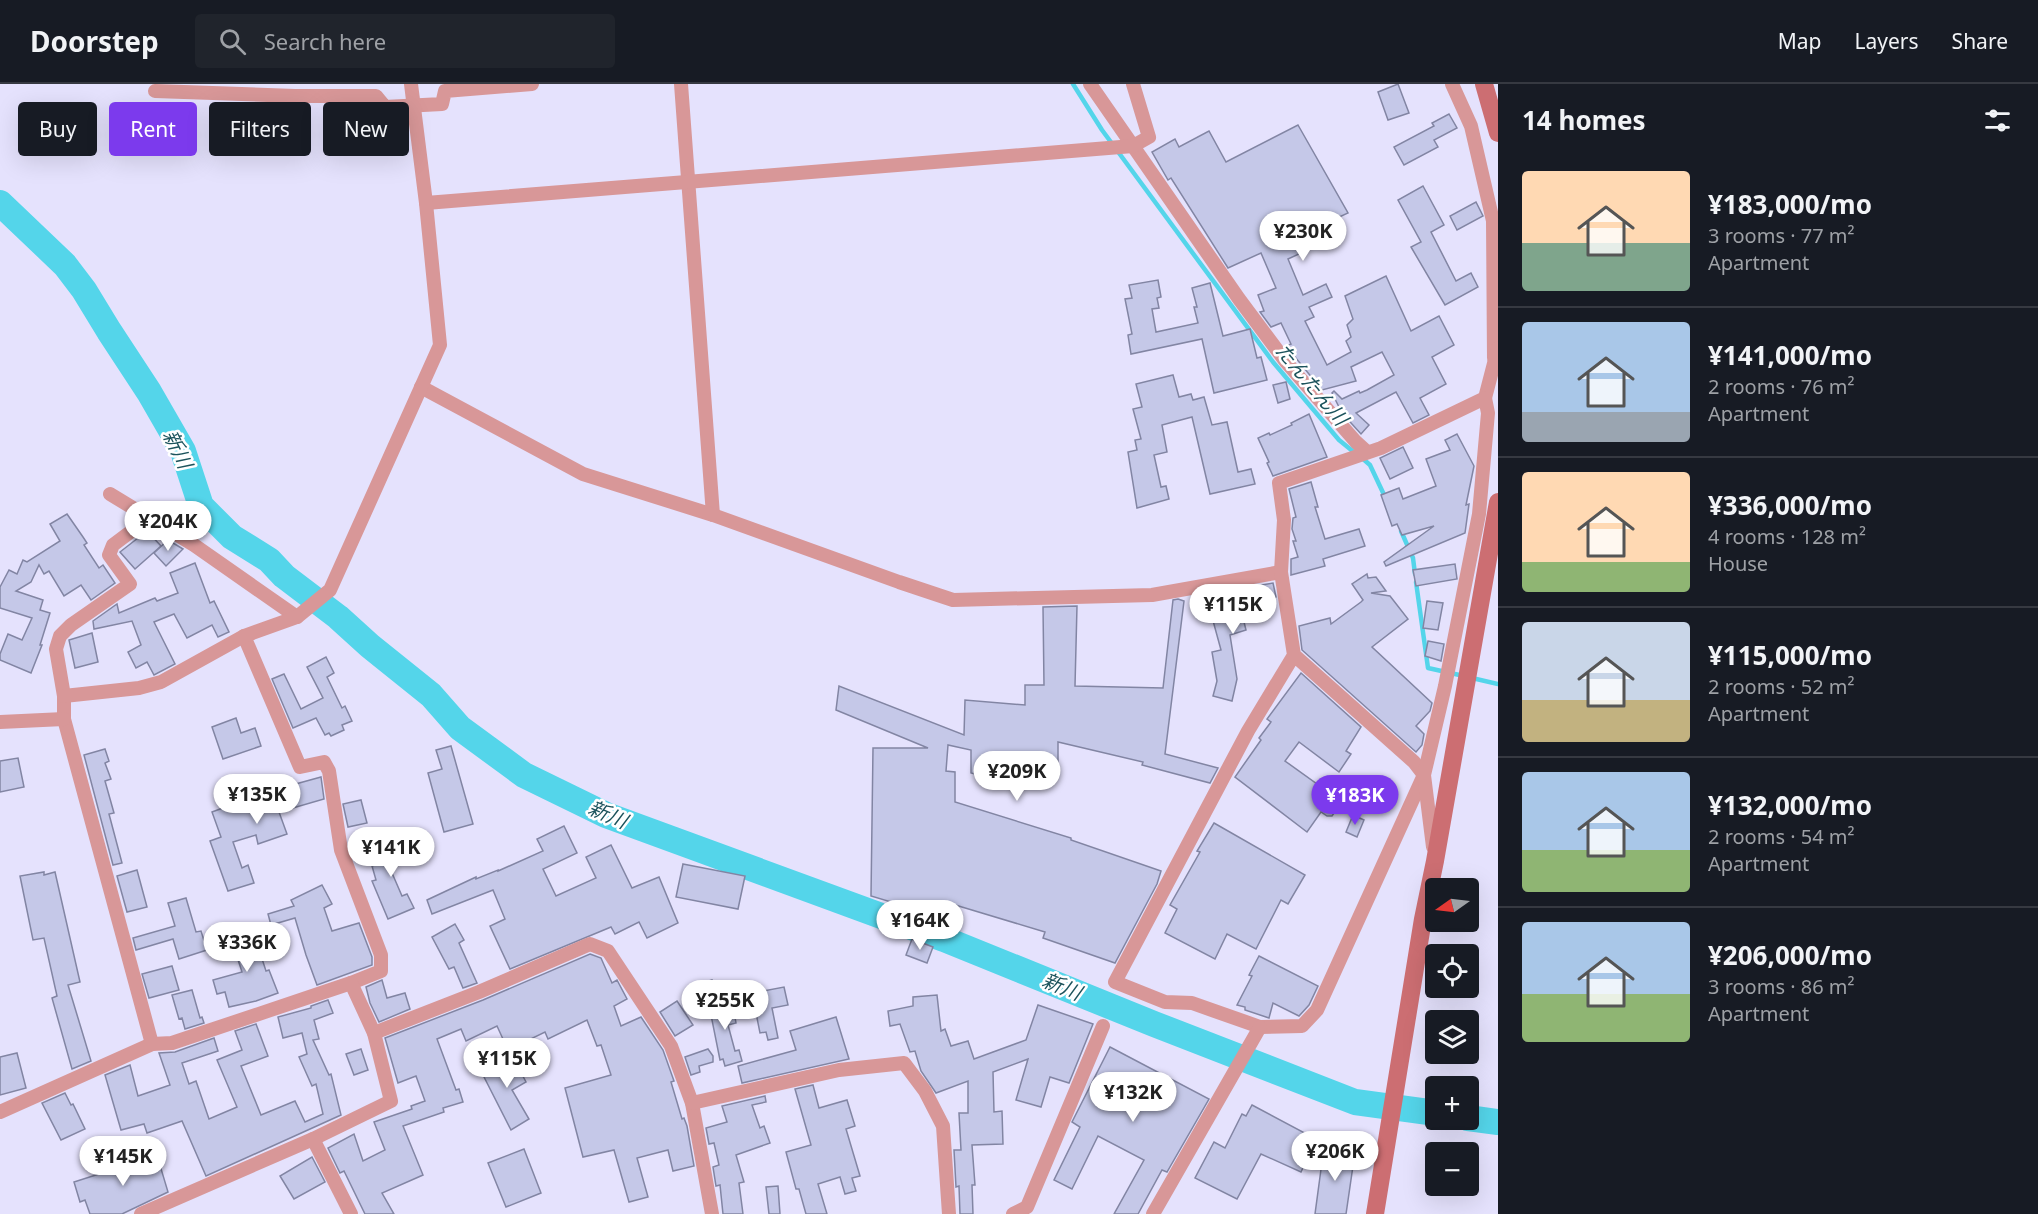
<!DOCTYPE html>
<meta charset="utf-8">
<style>
:root{--surface:#171b24;--page:#20242c;--text:#f1f3f6;--muted:#9ea1a6;--line:#363941;--accent:#7c3aed}
body{margin:0;font-family:"Noto Sans","Noto Sans JP",sans-serif;background:var(--page);color:var(--text);height:100vh;display:flex;flex-direction:column;font-size:22px;white-space:nowrap}
*{box-sizing:border-box;margin:0}
p{font-size:20px;color:var(--muted)}
.icon{flex:none;width:33px;height:33px;fill:none;stroke:currentColor;stroke-width:2;stroke-linecap:round;stroke-linejoin:round}
.map{position:relative;flex:1;overflow:hidden}
.details{display:flex;flex-direction:column;background:var(--surface);width:540px}
.details>*{flex:none}
.hud{position:absolute;left:18px;top:18px;width:570px;height:54px;display:flex;gap:12px}
.needle{width:39px;rotate:256deg}
.fabs{position:absolute;left:1425px;top:794px;display:grid;gap:12px}
.fabs a{display:grid;place-items:center;width:54px;height:54px;border-radius:6px;background:var(--surface);box-shadow:0 6px 24px #0002;font-size:30px}
.price{position:absolute;translate:-50% -51px;padding:0 14px;border-radius:21px;background:#fff;color:#222;font-size:20px;line-height:39px;filter:drop-shadow(0 2px 3px #0008)}
.price::after{content:'';position:absolute;left:50%;top:36px;width:18px;height:14px;margin-left:-9px;background:inherit;clip-path:polygon(0 0,100% 0,50% 100%)}
.price.on{background:var(--accent);color:#fff}
ul{padding:0;list-style:none}
li{display:flex;align-items:center;gap:18px;height:150px;padding:0 24px}
li+li{border-top:2px solid var(--line)}
li span{display:grid;place-items:center;flex:none;width:168px;height:120px;border-radius:6px;color:#555}
li>.icon{margin-inline-start:auto}
span .icon{width:72px;height:72px;fill:#fffc;stroke-width:1}
li b{font-size:26px}
h2{display:flex;justify-content:space-between;align-items:center;height:72px;padding:0 24px;font-size:26px}
.tag{padding:0 21px;border-radius:6px;background:var(--surface);box-shadow:0 6px 24px #0002;font-size:21px;line-height:54px}
.tag.on{background:var(--accent);color:#fff}
header{display:flex;align-items:center;gap:36px;box-sizing:border-box;height:84px;padding:0 30px;background:var(--surface);border-bottom:2px solid var(--line)}
header strong{font-size:28px}
nav{display:flex;gap:33px;margin-inline-start:auto;font-size:21px}
.search{width:420px;height:54px;background:var(--page);display:flex;align-items:center;gap:15px;box-sizing:border-box;padding:0 21px;border-radius:6px;color:var(--muted);font-size:22px}
main{display:flex;flex:1;min-height:0}
.map>svg:first-child{display:block}
.lines{fill:none;stroke-linecap:round;stroke-linejoin:round}
.stream{stroke:#54d5ea;stroke-width:4.5}
.river{stroke:#54d5ea;stroke-width:26}
.building{fill:#c5c8e8;stroke:#8285a3;stroke-width:1.5}
.street{stroke:#d89798;stroke-width:14}
.secondary{stroke:#cc6e72;stroke-width:18}
.labels{text-anchor:middle;dominant-baseline:central;stroke-width:5;stroke-linejoin:round;paint-order:stroke}
.water-label{font-size:20px;font-style:italic;fill:#1c535c;stroke:#fff}
</style>
<header>
<strong>Doorstep</strong>
<div class="search"><svg class="icon" aria-label="search" viewBox="0 0 24 24"><circle cx="10" cy="10" r="6"/><path d="M15 15l6 6"/></svg>Search here</div>
<nav><a>Map</a><a>Layers</a><a>Share</a></nav>
</header>
<main>
<div class="map">
<svg width="1498" height="1130" viewBox="0 0 1498 1130">
<rect width="100%" height="100%" fill="#e5e2fd"/>
<g class="lines">
<g class="stream">
<polyline points="1073,0 1102,46 1273,278 1339,356 1355,369"/>
<polyline points="1362,374 1370,381 1386,415"/>
<polyline points="1401,447 1413,474 1415,490"/>
<polyline points="1416,498 1428,584 1464,592"/>
<polyline points="1472,594 1498,600"/>
</g>
<g class="river">
<polyline points="0,119 65,181 84,206 109,247 149,308 183,367 201,422 232,453 269,476 284,492 338,533 370,562 431,611 460,644 524,691 606,731 944,855 1154,940 1355,1018 1436,1029"/>
<polyline points="1468,1034 1498,1038"/>
</g>
</g>
<g class="building">
<polygon points="1398,0 1409,29 1388,36 1378,8"/>
<polygon points="1449,30 1457,44 1434,56 1438,63 1404,81 1394,63 1434,42 1432,39"/>
<polygon points="1298,41 1348,129 1292,155 1299,170 1288,175 1303,211 1326,200 1332,213 1309,223 1314,233 1305,237 1327,281 1351,268 1346,257 1351,253 1347,241 1353,235 1345,212 1386,192 1411,247 1439,232 1454,261 1432,273 1446,300 1420,314 1429,331 1413,339 1396,308 1356,329 1369,341 1361,350 1342,329 1332,309 1334,307 1342,315 1359,307 1360,309 1367,306 1394,291 1382,268 1351,283 1356,297 1322,306 1286,262 1291,260 1281,239 1271,243 1260,228 1264,227 1258,211 1276,204 1261,169 1228,184 1171,94 1168,96 1152,68 1175,55 1179,63 1209,47 1226,78"/>
<polygon points="1423,102 1444,141 1431,148 1456,197 1471,189 1478,203 1445,221 1411,163 1421,158 1398,116"/>
<polygon points="1476,118 1483,132 1457,146 1450,132"/>
<polygon points="1158,196 1161,213 1157,214 1159,224 1152,225 1156,248 1198,239 1194,223 1197,223 1192,204 1210,199 1223,252 1250,245 1257,274 1261,273 1267,296 1214,309 1202,255 1131,270 1128,251 1132,250 1125,215 1132,214 1129,201"/>
<polygon points="1173,291 1179,313 1191,310 1193,316 1204,313 1212,341 1227,338 1238,388 1251,385 1255,400 1210,410 1192,333 1162,341 1167,368 1154,371 1161,403 1166,402 1169,415 1137,424 1128,368 1137,366 1135,356 1141,355 1133,325 1142,323 1136,300"/>
<polygon points="1286,298 1290,315 1278,319 1273,301"/>
<polygon points="1309,330 1327,373 1273,392 1267,379 1269,378 1258,354 1269,349 1270,351 1292,341 1291,339"/>
<polygon points="1457,350 1474,382 1466,421 1469,420 1465,449 1386,482 1384,478 1434,442 1402,451 1397,440 1392,442 1381,411 1399,404 1403,415 1436,402 1426,375 1450,366 1445,356"/>
<polygon points="1403,363 1413,384 1390,395 1380,374"/>
<polygon points="1311,398 1318,423 1315,423 1325,455 1359,445 1365,462 1323,475 1325,482 1291,491 1291,475 1298,473 1293,457 1296,457 1292,445 1293,434 1296,433 1289,405"/>
<polygon points="67,430 83,453 87,459 84,461 99,484 103,481 115,499 91,516 81,501 64,512 49,487 44,490 39,481 31,498 16,507 43,516 40,526 50,529 40,561 42,561 31,589 0,576 0,570 8,550 22,556 32,534 0,524 0,503 9,486 17,490 23,476 27,478 60,457 50,440"/>
<polygon points="147,447 161,462 135,485 120,468"/>
<polygon points="168,456 183,465 166,482 154,469"/>
<polygon points="195,479 210,519 214,517 229,548 218,553 212,541 187,554 174,530 154,538 175,580 154,591 147,578 136,584 128,568 141,561 132,537 94,545 93,537 117,520 119,529 155,514 157,517 178,509 170,489"/>
<polygon points="1455,480 1457,495 1416,502 1413,486"/>
<polygon points="1367,490 1368,494 1376,493 1386,507 1371,509 1390,512 1408,535 1372,563 1432,619 1430,627 1416,642 1424,650 1422,661 1416,668 1302,566 1299,542 1330,534 1331,540 1361,518 1363,516 1352,500"/>
<polygon points="1273,499 1276,513 1240,522 1246,546 1230,551 1237,595 1232,617 1213,612 1217,597 1212,568 1221,566 1212,533 1225,530 1221,514 1232,511 1231,506"/>
<polygon points="1178,515 1184,517 1165,670 1218,684 1210,699 1142,681 1143,678 1058,658 1058,686 1031,686 1027,704 971,689 971,666 948,661 946,687 955,688 955,718 1071,754 1071,756 1161,787 1157,800 1115,879 1043,854 1045,848 952,820 952,839 927,838 927,829 908,829 908,823 871,812 873,664 928,664 836,626 839,602 964,651 965,616 1025,621 1025,601 1044,601 1043,523 1077,522 1075,602 1163,604 1173,516"/>
<polygon points="1427,517 1443,519 1438,546 1423,544"/>
<polygon points="92,549 98,578 75,584 69,556"/>
<polygon points="1428,557 1444,560 1441,577 1425,572"/>
<polygon points="326,573 334,589 327,593 342,624 345,622 352,637 342,641 344,646 331,652 329,649 325,651 316,634 293,644 272,595 284,590 301,625 323,614 307,583"/>
<polygon points="1301,589 1361,643 1346,667 1351,670 1339,688 1299,658 1285,677 1342,718 1332,732 1327,732 1321,728 1307,748 1235,693 1261,656 1259,654 1271,638 1267,635"/>
<polygon points="236,634 241,649 255,644 261,662 223,675 212,643"/>
<polygon points="451,662 473,740 444,748 428,689 442,685 436,666"/>
<polygon points="105,665 109,677 105,679 111,695 105,697 114,729 109,730 122,779 113,781 84,671"/>
<polygon points="18,674 24,703 0,708 0,677"/>
<polygon points="321,693 324,715 279,728 287,750 258,760 256,751 233,758 242,784 248,781 254,799 228,807 210,757 221,753 212,728 263,709"/>
<polygon points="361,716 367,739 348,743 343,720"/>
<polygon points="1353,731 1364,736 1357,753 1346,748"/>
<polygon points="1214,739 1305,791 1288,820 1281,816 1256,865 1227,850 1215,875 1165,849 1177,825 1170,821 1200,768 1197,767"/>
<polygon points="564,742 577,769 543,785 556,812 596,794 586,773 611,761 632,804 659,793 678,839 647,854 639,838 615,850 611,843 510,885 490,842 505,835 493,806 432,830 427,816 476,793 476,795 498,786 498,787 543,767 537,755"/>
<polygon points="413,755 416,767 395,772 397,780 389,782 402,812 407,810 414,824 388,835 372,797 376,796 372,782 375,781 371,768 379,766 378,763"/>
<polygon points="683,780 745,792 738,825 676,813"/>
<polygon points="137,786 147,823 127,828 117,792"/>
<polygon points="44,788 44,791 55,788 80,898 68,901 91,977 72,985 52,914 57,912 44,854 33,856 20,792"/>
<polygon points="322,801 332,820 324,824 332,847 359,839 372,873 372,881 317,901 306,871 295,834 271,841 268,830 294,822 291,816"/>
<polygon points="186,814 196,848 201,847 207,866 179,875 173,855 136,866 133,854 175,842 168,819"/>
<polygon points="455,840 464,856 459,859 477,899 463,904 454,883 449,885 432,853"/>
<polygon points="252,844 266,887 269,886 278,909 256,917 229,923 225,908 217,910 213,896 242,888 230,851"/>
<polygon points="912,855 933,863 927,879 906,871"/>
<polygon points="590,870 601,874 612,899 617,896 627,915 614,922 621,942 641,933 663,966 674,997 671,998 682,1035 684,1034 687,1042 694,1082 673,1087 668,1066 637,1074 648,1113 629,1118 614,1066 583,1073 565,1004 611,991 601,961 597,962 587,936 548,955 545,948 508,966 497,942 466,957 461,945 437,955 456,1006 459,1005 463,1018 443,1024 444,1028 403,1042 423,1091 382,1109 394,1130 365,1130 344,1087 340,1089 328,1064 354,1050 363,1077 385,1066 374,1038 412,1025 411,1022 425,1017 416,992 398,999 385,954 483,916"/>
<polygon points="1259,872 1318,902 1309,921 1299,932 1273,919 1269,934 1245,926 1245,923 1237,921 1252,892 1249,891"/>
<polygon points="172,882 179,906 149,914 142,890"/>
<polygon points="382,896 387,914 405,909 410,925 379,938 370,919 366,903"/>
<polygon points="712,896 717,915 704,918 699,900"/>
<polygon points="784,903 788,921 772,924 778,954 768,956 766,948 760,949 756,929 762,928 758,908"/>
<polygon points="192,906 200,934 202,933 204,939 185,945 182,934 179,935 172,911"/>
<polygon points="937,911 941,947 945,945 951,962 968,957 974,975 1026,956 1038,921 1093,940 1069,999 1050,993 1041,1023 1016,1016 1028,975 993,988 994,1028 1002,1027 1003,1060 972,1061 975,1101 972,1101 973,1130 960,1130 959,1102 956,1103 954,1066 961,1066 959,1029 968,1029 968,997 936,1009 921,987 915,967 910,968 900,940 890,942 888,927 913,922 913,913"/>
<polygon points="328,916 333,929 314,936 319,955 313,956 329,991 331,990 341,1031 206,1092 182,1037 147,1049 144,1040 121,1046 105,991 130,981 138,1012 170,1001 159,969 175,968 214,954 218,967 182,979 189,1000 196,997 209,1035 237,1023 217,976 242,966 235,947 256,940 268,972 241,982 261,1031 295,1017 305,1038 323,1030 316,1000 312,1002 299,973 307,970 302,949 283,954 278,933 311,924 311,922"/>
<polygon points="732,916 736,939 728,941 735,967 739,966 742,977 725,982 723,975 720,976 709,921"/>
<polygon points="677,917 693,941 675,952 660,928"/>
<polygon points="836,933 849,975 742,999 738,982 796,966 790,947"/>
<polygon points="1110,963 1209,1015 1167,1088 1162,1086 1138,1130 1114,1130 1144,1076 1098,1052 1072,1105 1054,1096 1080,1043 1072,1038"/>
<polygon points="361,965 368,986 354,991 346,970"/>
<polygon points="708,965 713,972 713,978 699,982 700,988 691,991 685,973"/>
<polygon points="17,969 26,1004 0,1011 0,973"/>
<polygon points="511,970 526,998 512,1006 529,1035 511,1046 481,987"/>
<polygon points="813,1001 819,1024 847,1016 855,1042 846,1045 860,1092 852,1094 856,1107 845,1110 840,1093 818,1100 827,1130 806,1130 799,1105 796,1105 786,1068 811,1061 795,1005"/>
<polygon points="65,1009 71,1021 73,1020 85,1045 61,1056 42,1019"/>
<polygon points="765,1012 766,1018 752,1021 760,1044 764,1042 770,1059 736,1071 744,1098 739,1099 743,1130 723,1130 720,1101 716,1102 713,1083 719,1081 714,1059 709,1060 706,1044 727,1038 722,1022"/>
<polygon points="1252,1021 1316,1055 1301,1088 1261,1070 1237,1115 1195,1094 1214,1058 1225,1064 1242,1030 1246,1032"/>
<polygon points="1324,1063 1355,1068 1346,1130 1315,1130"/>
<polygon points="524,1065 541,1109 506,1123 488,1079"/>
<polygon points="156,1068 168,1108 122,1130 90,1130 85,1116 80,1118 74,1098 127,1081 126,1079"/>
<polygon points="312,1073 325,1098 294,1115 280,1092"/>
<polygon points="778,1102 780,1130 769,1130 766,1103"/>
</g>
<g class="lines">
<g class="street">
<polyline points="681,0 713,431"/>
<polyline points="1090,0 1239,215 1286,278 1356,358 1367,368"/>
<polyline points="1452,0 1471,42 1493,137 1494,274"/>
<polyline points="155,7 295,12 376,12 385,23 442,20 445,7 532,0"/>
<polyline points="426,119 1133,62 1149,53 1133,0"/>
<polyline points="421,303 583,390 713,431 899,498 953,516 1152,511 1281,488"/>
<polyline points="110,410 194,461 297,533"/>
<polyline points="149,434 113,461 109,471 130,500 71,541 60,552 56,565 64,612 64,635 152,960"/>
<polyline points="244,552 300,683 324,678 329,687 341,766 381,871 381,887 351,899"/>
<polyline points="1294,571 1414,678 1424,691 1317,926 1302,942 1260,943 1192,919 1165,918 1115,898 1248,647 1294,571 1281,488 1284,436 1279,399 1381,364 1485,314 1498,264"/>
<polyline points="64,612 139,604 161,598 244,552 297,533 330,506 440,261 426,119 411,0"/>
<polyline points="0,638 64,635"/>
<polyline points="1433,763 1424,691 1445,602 1479,430 1488,329 1485,314"/>
<polyline points="374,949 479,908 590,860 608,867 671,962 692,1019 712,1130"/>
<polyline points="692,1019 839,986 904,979 925,1007 943,1042 949,1130"/>
<polyline points="0,1028 152,960 172,959 351,899 374,949 391,1017 313,1055 141,1130"/>
<polyline points="313,1055 351,1130"/>
<polyline points="1013,1130 1027,1123 1103,942"/>
<polyline points="1153,1130 1260,943"/>
</g>
<g class="secondary">
<polyline points="1484,0 1498,49"/>
<polyline points="1375,1130 1423,835 1435,777 1498,418"/>
</g>
</g>
<g class="labels">
<g class="water-label">
<text transform="translate(1312 300) rotate(50)">たんたん川</text>
<text transform="translate(178 365) rotate(64)">新川</text>
<text transform="translate(608 730) rotate(23)">新川</text>
<text transform="translate(1062 902) rotate(22)">新川</text>
</g>
</g>
</svg>
<div class="fabs">
<a><svg class="needle" viewBox="-14 -14 28 28"><path d="M0-13l5 13h-10z" fill="#e53935"/><path d="M0 13l5-13h-10z" fill="#9ea1a6"/></svg></a>
<a><svg class="icon" aria-label="locate" viewBox="0 0 24 24"><circle cx="12" cy="12" r="6"/><path d="M12 2v4M12 18v4M2 12h4M18 12h4"/></svg></a>
<a><svg class="icon" aria-label="layers" viewBox="0 0 24 24"><path d="M12 4l9 5-9 5-9-5zM3 14l9 5 9-5"/></svg></a>
<a>+</a>
<a>−</a>
</div>
<b class="price" style="left:1303px;top:178px">¥230K</b>
<b class="price" style="left:168px;top:468px">¥204K</b>
<b class="price" style="left:1233px;top:551px">¥115K</b>
<b class="price" style="left:1017px;top:718px">¥209K</b>
<b class="price" style="left:257px;top:741px">¥135K</b>
<b class="price on" style="left:1355px;top:742px">¥183K</b>
<b class="price" style="left:391px;top:794px">¥141K</b>
<b class="price" style="left:920px;top:867px">¥164K</b>
<b class="price" style="left:247px;top:889px">¥336K</b>
<b class="price" style="left:725px;top:947px">¥255K</b>
<b class="price" style="left:507px;top:1005px">¥115K</b>
<b class="price" style="left:1133px;top:1039px">¥132K</b>
<b class="price" style="left:1335px;top:1098px">¥206K</b>
<b class="price" style="left:123px;top:1103px">¥145K</b>
<div class="hud">
<a class="tag">Buy</a>
<a class="tag on">Rent</a>
<a class="tag">Filters</a>
<a class="tag">New</a>
</div>
</div>
<section class="details">
<h2>14 homes<svg class="icon" aria-label="filters" viewBox="0 0 24 24"><path d="M4 7h16M4 17h16"/><circle cx="9" cy="7" r="2"/><circle cx="15" cy="17" r="2"/></svg></h2>
<ul>
<li><span style="background:linear-gradient(#ffd9b3 60%,#7fa58c 0)"><svg class="icon" aria-label="home" viewBox="0 0 24 24"><path d="M3 11l9-7 9 7M6 9v11h12V9"/></svg></span><div><b>¥183,000/mo</b><p>3 rooms · 77 m²</p><p>Apartment</p></div></li>
<li><span style="background:linear-gradient(#a9c7e8 75%,#9aa5b1 0)"><svg class="icon" aria-label="home" viewBox="0 0 24 24"><path d="M3 11l9-7 9 7M6 9v11h12V9"/></svg></span><div><b>¥141,000/mo</b><p>2 rooms · 76 m²</p><p>Apartment</p></div></li>
<li><span style="background:linear-gradient(#ffd9b3 75%,#8fb573 0)"><svg class="icon" aria-label="home" viewBox="0 0 24 24"><path d="M3 11l9-7 9 7M6 9v11h12V9"/></svg></span><div><b>¥336,000/mo</b><p>4 rooms · 128 m²</p><p>House</p></div></li>
<li><span style="background:linear-gradient(#c9d6e8 65%,#c2b280 0)"><svg class="icon" aria-label="home" viewBox="0 0 24 24"><path d="M3 11l9-7 9 7M6 9v11h12V9"/></svg></span><div><b>¥115,000/mo</b><p>2 rooms · 52 m²</p><p>Apartment</p></div></li>
<li><span style="background:linear-gradient(#a9c7e8 65%,#8fb573 0)"><svg class="icon" aria-label="home" viewBox="0 0 24 24"><path d="M3 11l9-7 9 7M6 9v11h12V9"/></svg></span><div><b>¥132,000/mo</b><p>2 rooms · 54 m²</p><p>Apartment</p></div></li>
<li><span style="background:linear-gradient(#a9c7e8 60%,#8fb573 0)"><svg class="icon" aria-label="home" viewBox="0 0 24 24"><path d="M3 11l9-7 9 7M6 9v11h12V9"/></svg></span><div><b>¥206,000/mo</b><p>3 rooms · 86 m²</p><p>Apartment</p></div></li>
</ul>
</section>
</main>
